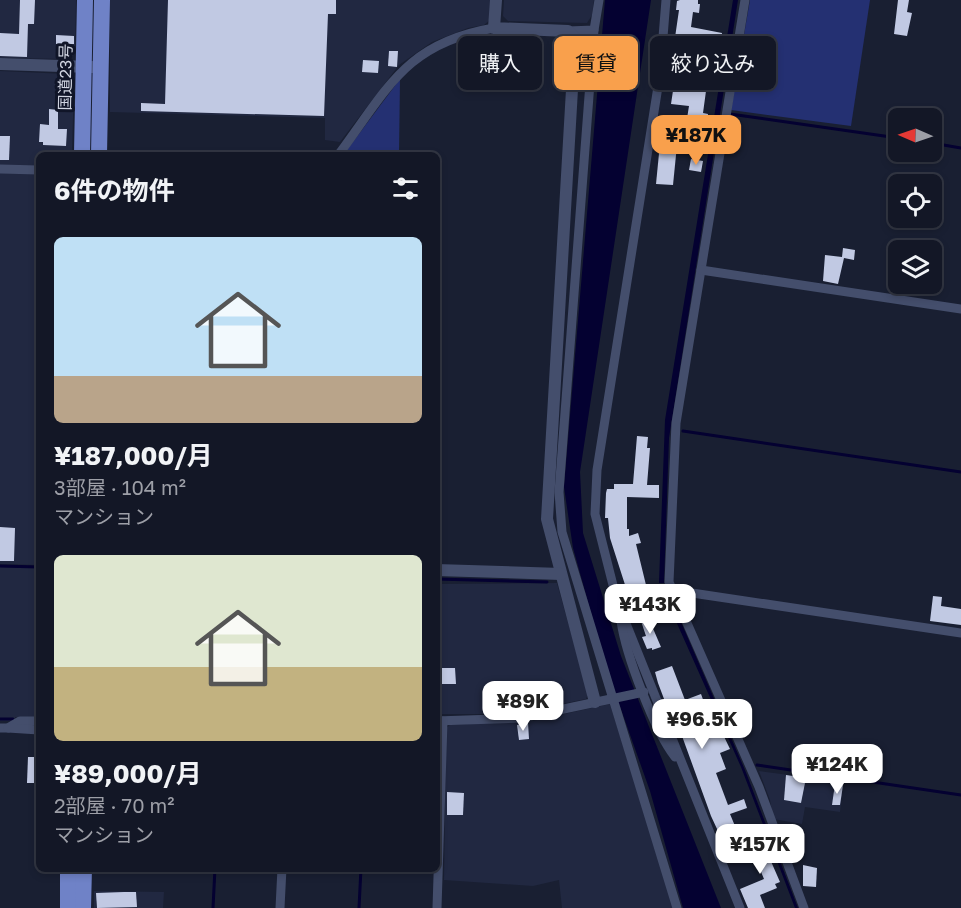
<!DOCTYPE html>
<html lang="ja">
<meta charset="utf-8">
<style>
:root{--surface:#131726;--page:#1c202e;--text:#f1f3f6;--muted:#9d9fa7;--line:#323643;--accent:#f9a04c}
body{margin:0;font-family:"Golos Text","Noto Sans JP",sans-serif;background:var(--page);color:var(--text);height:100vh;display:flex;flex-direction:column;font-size:22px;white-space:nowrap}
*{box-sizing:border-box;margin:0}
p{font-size:20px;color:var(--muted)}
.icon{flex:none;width:33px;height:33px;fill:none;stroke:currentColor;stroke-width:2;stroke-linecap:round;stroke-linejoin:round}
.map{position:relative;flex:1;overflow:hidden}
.details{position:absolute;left:36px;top:152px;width:404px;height:720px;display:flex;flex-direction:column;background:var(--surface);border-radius:9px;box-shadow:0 3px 9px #0003,0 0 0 2px var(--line)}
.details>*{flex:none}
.hud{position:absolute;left:458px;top:36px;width:412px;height:54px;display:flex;gap:12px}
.needle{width:39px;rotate:272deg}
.fabs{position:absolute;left:888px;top:108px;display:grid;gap:12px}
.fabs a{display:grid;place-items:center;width:54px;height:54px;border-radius:9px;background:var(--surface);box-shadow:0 3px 9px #0003,0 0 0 2px var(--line);font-size:30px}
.price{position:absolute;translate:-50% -51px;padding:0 14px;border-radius:12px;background:#fff;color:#222;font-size:20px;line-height:39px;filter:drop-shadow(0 2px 3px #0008)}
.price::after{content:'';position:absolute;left:50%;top:36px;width:18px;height:14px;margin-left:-9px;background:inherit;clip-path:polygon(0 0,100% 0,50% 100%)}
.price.on{background:var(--accent);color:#111}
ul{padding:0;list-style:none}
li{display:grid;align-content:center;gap:12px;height:318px;padding:0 18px}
li span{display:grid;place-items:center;height:186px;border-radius:9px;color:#555}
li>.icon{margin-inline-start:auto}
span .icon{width:108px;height:108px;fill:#fffc;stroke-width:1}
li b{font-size:26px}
h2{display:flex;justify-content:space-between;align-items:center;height:72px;padding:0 18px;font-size:26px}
.chip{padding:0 21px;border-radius:9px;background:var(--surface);box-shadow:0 3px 9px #0003,0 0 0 2px var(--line);font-size:21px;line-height:54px}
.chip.on{background:var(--accent);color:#111}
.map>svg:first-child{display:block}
.built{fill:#212841}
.green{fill:#243072}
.water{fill:#040131}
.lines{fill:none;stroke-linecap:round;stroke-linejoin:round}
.stream{stroke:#040131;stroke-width:3}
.building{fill:#c1c9e3}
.minor{stroke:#444e6c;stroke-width:9}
.tertiary{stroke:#444e6c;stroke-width:12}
.trunk{stroke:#6f82c7;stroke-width:16}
.labels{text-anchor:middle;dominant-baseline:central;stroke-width:6;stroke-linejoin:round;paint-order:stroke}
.street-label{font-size:16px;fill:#d0d4e1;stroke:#101528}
</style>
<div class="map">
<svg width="961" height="908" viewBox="0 0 961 908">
<rect width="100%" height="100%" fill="#191f32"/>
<g class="built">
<polygon points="0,0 76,0 75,54 68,59 0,58"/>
<polygon points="110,0 491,0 491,19 484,25 468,28 432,42 399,65 340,142 325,140 325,118 110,112"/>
<polygon points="504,0 594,0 592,15 587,23 508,21 503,16"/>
<polygon points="0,71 67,74 74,81 72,154 39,154 39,166 0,165"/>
<polygon points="0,173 39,174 39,565 0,564"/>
<polygon points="0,567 39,568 39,718 15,717 15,721 0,721"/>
<polygon points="557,583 588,694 586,699 513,714 437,714 437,584"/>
<polygon points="610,704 674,908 562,908 559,880 533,886 444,880 446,728 450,725 532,721"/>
<polygon points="759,771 843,782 840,812 805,807 802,824 773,819 770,800"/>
<polygon points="94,891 164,892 163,908 94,908"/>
</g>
<g class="green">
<polygon points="750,0 870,0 851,126 731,110"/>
<polygon points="400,79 399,154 344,154"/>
</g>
<g class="water">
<polygon points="605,0 651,0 580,472 583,533 621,656 721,908 683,908 650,791 607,670 573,548 564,487"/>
<polygon points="733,0 738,0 669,438 664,583 659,583 665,420"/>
<polygon points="671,599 745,770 798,908 795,908 741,767 667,601"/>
</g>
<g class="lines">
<g class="stream">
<polyline points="730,114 898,138"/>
<polyline points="932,143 961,148"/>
<polyline points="683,431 961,472"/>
<polyline points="0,566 39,567"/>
<polyline points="436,579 547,582"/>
<polyline points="0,719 13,719"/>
<polyline points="757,765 961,795"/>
<polyline points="213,908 215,868"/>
<polyline points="359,908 361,868"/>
</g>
</g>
<g class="building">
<polygon points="20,0 35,0 34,24 28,24 27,57 0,56 0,33 19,34"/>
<polygon points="168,0 336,0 336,14 328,14 324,116 141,111 141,103 165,104"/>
<polygon points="680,0 698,0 698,4 700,4 699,13 693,12 691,27 722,33 720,55 701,54 700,60 688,58 685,76 693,77 692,81 715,84 713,92 706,91 703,113 708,114 705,140 693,138 694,133 685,131 689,106 671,104 674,84 670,83 670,72 679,10 676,10 677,1"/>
<polygon points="898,0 909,0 907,12 912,13 907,36 894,34"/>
<polygon points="56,35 74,36 74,44 56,44"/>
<polygon points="389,51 398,51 397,67 388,66"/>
<polygon points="363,60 379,61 378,73 362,72"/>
<polygon points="49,109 58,110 58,129 67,129 66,146 43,145 43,142 39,142 40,124 49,125"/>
<polygon points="662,123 679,125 673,185 656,184"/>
<polygon points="0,136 10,136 9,160 0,160"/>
<polygon points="691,159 703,161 701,172 689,170"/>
<polygon points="843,248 855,250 854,260 844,258 838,284 823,281 825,255 842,257"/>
<polygon points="637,436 648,437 647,448 650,448 647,485 659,485 659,498 627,497 627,529 629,529 629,536 638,533 641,543 636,544 646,585 627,591 610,538 608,518 605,518 606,493 607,489 614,489 614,484 633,484"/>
<polygon points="0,527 15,528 14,561 0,561"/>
<polygon points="933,596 942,597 941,606 961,609 961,625 930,621"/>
<polygon points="648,617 661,647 652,650 652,648 647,649 642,637 646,636 641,621"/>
<polygon points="672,666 685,700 701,694 712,724 717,722 730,749 720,753 726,769 716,773 728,805 744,799 747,808 730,814 740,838 724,844 711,816 682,736 675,728 658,683 655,672"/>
<polygon points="436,668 455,668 456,684 436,684"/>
<polygon points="528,723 529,739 519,740 517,725"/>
<polygon points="28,757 39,757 39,783 27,783"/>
<polygon points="786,775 806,778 801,803 784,800"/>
<polygon points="835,784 843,785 840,805 832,805"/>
<polygon points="447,792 464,793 463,815 447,815"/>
<polygon points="759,834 780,882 775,884 777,888 760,895 765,908 748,908 740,889 764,879 747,838"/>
<polygon points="803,865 817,868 816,887 803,886"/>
<polygon points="124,892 136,892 137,907 97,908 96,893"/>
</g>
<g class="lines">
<g class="minor">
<polyline points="666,0 660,74 597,470 595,514 617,601 740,908"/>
<polyline points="745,0 676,423 669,582 759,787 804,908"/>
<polyline points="594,30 559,492 562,532 677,908"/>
<polyline points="568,31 594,30 599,0"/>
<path d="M339 154C388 88 406 43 494 28"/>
<polyline points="0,169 39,170"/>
<polyline points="701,270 961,309"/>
<polyline points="618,607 617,601 650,591 672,590 961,633"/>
<path d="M621 621C626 655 654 730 675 757"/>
<polyline points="436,721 521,718 644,692"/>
<polyline points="0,728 8,728 20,721 39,721"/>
<polyline points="8,728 39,730"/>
<polyline points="280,908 282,868"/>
<polyline points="437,908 443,721"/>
</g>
<g class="tertiary">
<polyline points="496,0 494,28 568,31 575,38 547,519 595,702"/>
<polyline points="0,64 92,67"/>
<polyline points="436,570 561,574"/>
</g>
<g class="trunk">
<polyline points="82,154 85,0"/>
<polyline points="99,154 102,0"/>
<polyline points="68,908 68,868"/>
<polyline points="83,908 84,868"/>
</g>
</g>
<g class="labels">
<g class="street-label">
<text transform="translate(65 77) rotate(-89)">国道23号</text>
</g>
</g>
</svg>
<div class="fabs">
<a><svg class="needle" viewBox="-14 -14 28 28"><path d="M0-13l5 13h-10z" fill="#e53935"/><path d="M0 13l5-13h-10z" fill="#9d9fa7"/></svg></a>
<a><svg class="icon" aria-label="locate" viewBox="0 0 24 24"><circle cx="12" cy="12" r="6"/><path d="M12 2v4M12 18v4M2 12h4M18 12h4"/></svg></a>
<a><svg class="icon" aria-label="layers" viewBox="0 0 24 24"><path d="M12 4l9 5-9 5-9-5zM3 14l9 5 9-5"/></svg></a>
</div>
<b class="price on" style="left:696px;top:166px">¥187K</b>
<b class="price" style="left:650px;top:635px">¥143K</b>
<b class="price" style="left:523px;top:732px">¥89K</b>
<b class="price" style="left:702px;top:750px">¥96.5K</b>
<b class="price" style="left:837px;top:795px">¥124K</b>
<b class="price" style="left:760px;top:875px">¥157K</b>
<div class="hud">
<a class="chip">購入</a>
<a class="chip on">賃貸</a>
<a class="chip">絞り込み</a>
</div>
<section class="details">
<h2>6件の物件<svg class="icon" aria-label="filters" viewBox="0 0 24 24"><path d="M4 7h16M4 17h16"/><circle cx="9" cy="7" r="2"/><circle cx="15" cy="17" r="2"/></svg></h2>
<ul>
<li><span style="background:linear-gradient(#bfe0f5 75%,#b9a48a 0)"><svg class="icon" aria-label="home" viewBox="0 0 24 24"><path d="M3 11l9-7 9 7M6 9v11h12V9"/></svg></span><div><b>¥187,000/月</b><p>3部屋 · 104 m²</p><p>マンション</p></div></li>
<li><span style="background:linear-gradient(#dfe7d0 60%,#c2b280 0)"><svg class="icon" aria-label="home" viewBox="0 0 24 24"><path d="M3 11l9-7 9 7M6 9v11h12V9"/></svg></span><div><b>¥89,000/月</b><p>2部屋 · 70 m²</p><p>マンション</p></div></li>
</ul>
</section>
</div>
